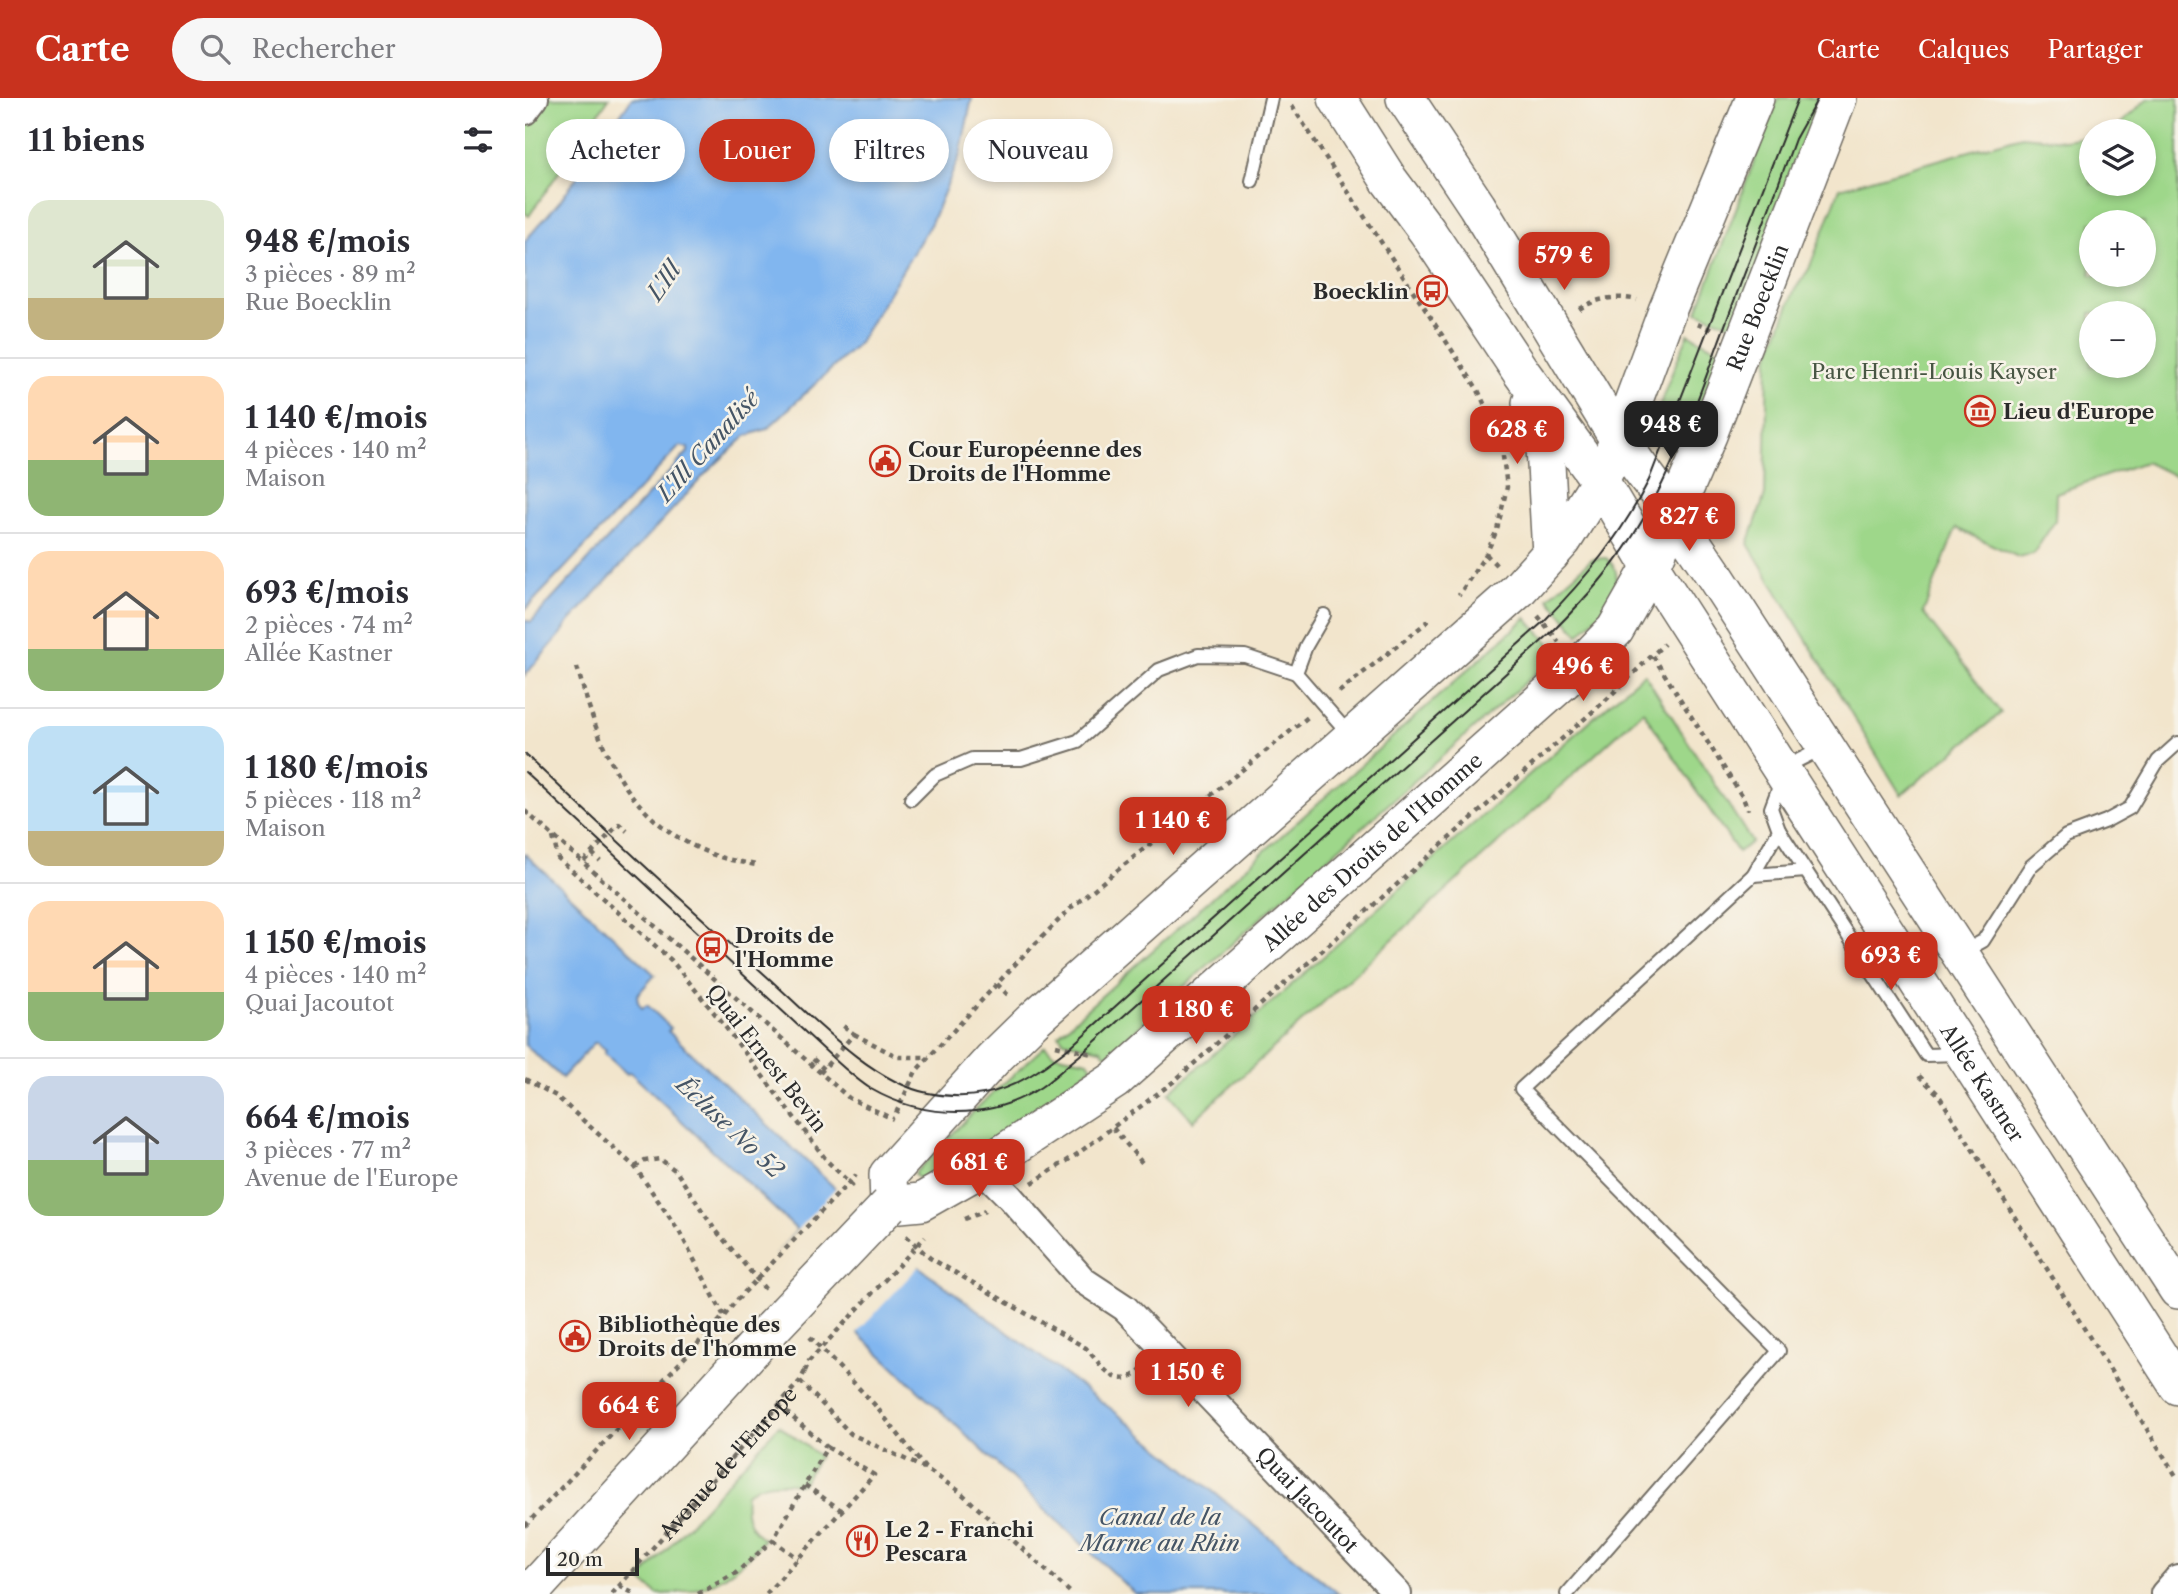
<!DOCTYPE html>
<html lang="fr">
<meta charset="utf-8">
<style>
:root{--surface:#fff;--page:#f7f7f7;--text:#2b2b33;--muted:#7c7c81;--line:#e1e1e2;--accent:#c8321e}
body{margin:0;font-family:"Libre Caslon Text",serif;background:var(--page);color:var(--text);height:100vh;display:flex;flex-direction:column;font-size:26px;white-space:nowrap}
*{box-sizing:border-box;margin:0}
p{font-size:23px;color:var(--muted)}
.icon{flex:none;width:38px;height:38px;fill:none;stroke:currentColor;stroke-width:2;stroke-linecap:round;stroke-linejoin:round}
.map{position:relative;flex:1;overflow:hidden}
.drawer{display:flex;flex-direction:column;background:var(--surface);width:525px}
.drawer>*{flex:none}
.hud{position:absolute;left:21px;top:21px;width:665px;height:63px;display:flex;gap:14px}
.controls{position:absolute;left:1554px;top:21px;display:grid;gap:14px}
.controls a{display:grid;place-items:center;width:77px;height:77px;border-radius:50%;background:var(--surface);box-shadow:0 4px 10px #0003;font-size:35px}
.scale{position:absolute;left:21px;bottom:18px;width:93px;box-sizing:border-box;padding-left:7px;border:4px solid #2b2b2b;border-top:0;font-size:19px;line-height:24px;white-space:nowrap;color:#2b2b2b;-webkit-text-stroke:5px #f7f3e8;paint-order:stroke}
.price{position:absolute;translate:-50% -60px;padding:0 16px;border-radius:14px;background:var(--accent);color:#fff;font-size:23px;line-height:46px;filter:drop-shadow(0 2px 4px #0008)}
.price::after{content:'';position:absolute;left:50%;top:42px;width:21px;height:16px;margin-left:-10px;background:inherit;clip-path:polygon(0 0,100% 0,50% 100%)}
.price.active{background:#222;color:#fff}
ul{padding:0;list-style:none}
li{display:flex;align-items:center;gap:21px;height:175px;padding:0 28px}
li+li{border-top:2px solid var(--line)}
li span{display:grid;place-items:center;flex:none;width:196px;height:140px;border-radius:21px;color:#555}
li>.icon{margin-inline-start:auto}
span .icon{width:84px;height:84px;fill:#fffc;stroke-width:1}
li b{font-size:30px}
h2{display:flex;justify-content:space-between;align-items:center;height:84px;padding:0 28px;font-size:30px}
.pill{padding:0 24px;border-radius:32px;background:var(--surface);box-shadow:0 4px 10px #0003;font-size:24px;line-height:63px}
.pill.active{background:var(--accent);color:#fff}
header{display:flex;align-items:center;gap:42px;box-sizing:border-box;height:98px;padding:0 35px;background:var(--accent);color:#fff}
header strong{font-size:33px}
nav{display:flex;gap:38px;margin-inline-start:auto;font-size:24px}
.search{width:490px;height:63px;background:var(--page);display:flex;align-items:center;gap:18px;box-sizing:border-box;padding:0 24px;border-radius:38px;color:var(--muted);font-size:26px}
main{display:flex;flex:1;min-height:0}
.map>svg:first-child{display:block}
.green{fill:#9ed78a;stroke:#64815a;stroke-width:2;fill-rule:evenodd}
.water{fill:#81b6ef;stroke:#56708d;stroke-width:2}
.pier{fill:#f2e5cc}
.lines{fill:none;stroke-linecap:round;stroke-linejoin:round}
.service-casing{stroke:#716c63;stroke-width:16}
.minor-casing{stroke:#716c63;stroke-width:30}
.secondary-casing{stroke:#716c63;stroke-width:40}
.path{stroke:#716c63;stroke-width:4.5;stroke-dasharray:5 5;stroke-linecap:butt}
.service{stroke:#fff;stroke-width:12}
.minor{stroke:#fff;stroke-width:26}
.secondary{stroke:#fff;stroke-width:37}
.tram{stroke:#2b2b2b;stroke-width:2}
.secondary-bridge-casing{stroke:#716c63;stroke-width:40;stroke-linecap:butt}
.path-bridge{stroke:#716c63;stroke-width:4.5;stroke-dasharray:5 5;stroke-linecap:butt}
.secondary-bridge{stroke:#fff;stroke-width:37}
.labels{text-anchor:middle;dominant-baseline:central;stroke-width:5;stroke-linejoin:round;paint-order:stroke}
.poi-label{font-size:21px;font-weight:bold;fill:#2b2b2b;stroke:#f7f3e8;text-anchor:start}
.street-label{font-size:21px;fill:#2b2b2b;stroke:#f7f3e8}
.park-label{font-size:21px;fill:#485643;stroke:#f7f3e8}
.water-label{font-size:23px;font-style:italic;fill:#455566;stroke:#f7f3e8}
</style>
<header>
<strong>Carte</strong>
<div class="search"><svg class="icon" aria-label="search" viewBox="0 0 24 24"><circle cx="10" cy="10" r="6"/><path d="M15 15l6 6"/></svg>Rechercher</div>
<nav><a>Carte</a><a>Calques</a><a>Partager</a></nav>
</header>
<main>
<section class="drawer">
<h2>11 biens<svg class="icon" aria-label="filters" viewBox="0 0 24 24"><path d="M4 7h16M4 17h16"/><circle cx="9" cy="7" r="2"/><circle cx="15" cy="17" r="2"/></svg></h2>
<ul>
<li><span style="background:linear-gradient(#dfe7d0 70%,#c2b280 0)"><svg class="icon" aria-label="home" viewBox="0 0 24 24"><path d="M3 11l9-7 9 7M6 9v11h12V9"/></svg></span><div><b>948 €/mois</b><p>3 pièces · 89 m²</p><p>Rue Boecklin</p></div></li>
<li><span style="background:linear-gradient(#ffd9b3 60%,#8fb573 0)"><svg class="icon" aria-label="home" viewBox="0 0 24 24"><path d="M3 11l9-7 9 7M6 9v11h12V9"/></svg></span><div><b>1 140 €/mois</b><p>4 pièces · 140 m²</p><p>Maison</p></div></li>
<li><span style="background:linear-gradient(#ffd9b3 70%,#8fb573 0)"><svg class="icon" aria-label="home" viewBox="0 0 24 24"><path d="M3 11l9-7 9 7M6 9v11h12V9"/></svg></span><div><b>693 €/mois</b><p>2 pièces · 74 m²</p><p>Allée Kastner</p></div></li>
<li><span style="background:linear-gradient(#bfe0f5 75%,#c2b280 0)"><svg class="icon" aria-label="home" viewBox="0 0 24 24"><path d="M3 11l9-7 9 7M6 9v11h12V9"/></svg></span><div><b>1 180 €/mois</b><p>5 pièces · 118 m²</p><p>Maison</p></div></li>
<li><span style="background:linear-gradient(#ffd9b3 65%,#8fb573 0)"><svg class="icon" aria-label="home" viewBox="0 0 24 24"><path d="M3 11l9-7 9 7M6 9v11h12V9"/></svg></span><div><b>1 150 €/mois</b><p>4 pièces · 140 m²</p><p>Quai Jacoutot</p></div></li>
<li><span style="background:linear-gradient(#c9d6e8 60%,#8fb573 0)"><svg class="icon" aria-label="home" viewBox="0 0 24 24"><path d="M3 11l9-7 9 7M6 9v11h12V9"/></svg></span><div><b>664 €/mois</b><p>3 pièces · 77 m²</p><p>Avenue de l'Europe</p></div></li>
</ul>
</section>
<div class="map">
<svg width="1653" height="1496" viewBox="0 0 1653 1496">
<rect width="100%" height="100%" fill="#f7f3e8"/>
<filter id="ink" filterUnits="userSpaceOnUse"><feTurbulence type="fractalNoise" baseFrequency=".0143" numOctaves="2"/><feDisplacementMap in="SourceGraphic" scale="14" xChannelSelector="R" yChannelSelector="G"/><feConvolveMatrix kernelMatrix="1 2 1 2 8 2 1 2 1" color-interpolation-filters="sRGB"/></filter>
<filter id="wash" filterUnits="userSpaceOnUse"><feTurbulence type="fractalNoise" baseFrequency=".00686" numOctaves="4" result="noise"/><feDisplacementMap in="SourceGraphic" scale="28" xChannelSelector="R" yChannelSelector="G"/><feGaussianBlur stdDeviation="1.57" result="paint"/><feColorMatrix in="noise" values="0 0 0 0 0 0 0 0 0 0 0 0 0 0 0 0 0 1.4 0 .05"/><feComposite in="paint" operator="in"/></filter>
<g filter="url(#wash)">
<rect width="100%" height="100%" fill="#f2e5cc"/>
<g class="green">
<polygon points="0,0 84,0 4,118 0,115"/>
<polygon points="1253,0 1302,0 1218,231 1172,214"/>
<path d="M1627 0H1653V379L1620 364 1531 395 1530 423 1508 456 1493 459 1431 430 1398 515 1476 615 1376 697 1223 446 1240 397 1243 261 1269 193 1284 171 1315 90 1497 38 1539 42 1566 38V86H1619V33H1588L1622 1ZM1566 124H1619V177H1566ZM1566 215H1619V268H1566Z"/>
<path d="M1163 236 1196 253 1162 348 1148 352C1139 349 1130 343 1130 332 1128 315 1156 255 1163 236Z"/>
<path d="M1081 460C1110 482 1072 520 1054 537L1023 500 1067 461Z"/>
<polygon points="1001,520 1033,555 581,958 576,951 539,943 534,936"/>
<polygon points="1119,575 1227,744 1213,754 1118,613 668,1023 644,995"/>
<path d="M520 948 528 956 563 963 567 969C514 1013 458 1050 399 1086L389 1076 455 1007Z"/>
<path d="M254 1327 294 1358 277 1386C256 1384 238 1382 221 1396 219 1416 222 1429 239 1441 209 1478 181 1496 132 1496L115 1481Z"/>
</g>
<g class="water">
<polygon points="107,0 447,0 435,57 406,125 333,246 242,331 221,338 182,374 43,525 37,535 0,577 0,522 6,524 163,354 163,350 155,348 0,512 0,143 35,103"/>
<polygon points="0,756 130,877 112,897 113,904 117,910 122,907 146,930 143,933 393,1168 589,1313 814,1496 610,1496 250,1157 272,1132 105,974 102,976 79,955 81,952 72,945 69,945 37,980 0,947"/>
</g>
<polygon class="pier" points="313,1087 396,1166 330,1237 247,1159"/>
</g>
<g filter="url(#ink)">
<g class="lines">
<g class="service-casing">
<g id="service">
<polyline points="727,83 746,0"/>
<polyline points="799,517 781,548 771,575 824,636"/>
<polyline points="386,701 410,677 447,661 496,661 553,643 634,572 673,557 720,558 771,575"/>
<polyline points="1254,732 1401,957 1434,956"/>
<polyline points="1228,777 1281,773"/>
<polyline points="1438,854 1458,843 1506,768 1541,738 1581,723 1605,710 1633,663 1653,645"/>
<polyline points="1042,1496 1254,1253 996,991 1228,777 1254,732 1246,710 1259,675 1270,664 1298,650"/>
</g>
</g>
<g class="minor-casing">
<g id="minor">
<polyline points="0,13 10,0"/>
<path id="s2" d="M456 1070 485 1099 559 1183 600 1210 873 1496"/>
<polyline points="1639,1496 1653,1480"/>
</g>
</g>
<g class="secondary-casing">
<g id="secondary">
<path id="s3" d="M812 0 864 82 902 133 996 274 1075 383 1126 469 1653 1288"/>
<polyline points="880,0 952,108 1094,342 1133,394 1188,475 1653,1192"/>
<path id="s4" d="M1230 0 1142 213 1094 342 1075 383 1038 442 992 493 508 922 468 961 363 1077 364 1107 396 1104 456 1070 590 982 1054 569 1090 532 1126 469 1183 337 1313 0"/>
<polyline points="1006,305 1020,349 1026,456"/>
<polyline points="4,1496 247,1230"/>
</g>
</g>
<g class="path">
<polyline points="767,8 953,292 976,343 982,389 972,432 961,456 934,497"/>
<path d="M1054 211C1072 200 1092 197 1112 202"/>
<polyline points="1172,226 1190,233"/>
<polyline points="961,456 972,468"/>
<polyline points="1013,518 1034,544"/>
<polyline points="1128,558 1218,700 1223,712"/>
<path d="M52 569C76 653 100 723 189 757 202 762 217 764 231 767"/>
<polyline points="814,594 906,521"/>
<polyline points="0,713 324,1000 368,1021"/>
<polyline points="28,739 33,760 146,862 195,922 303,1064 329,1089"/>
<polyline points="67,755 75,763"/>
<polyline points="59,763 94,726 102,733"/>
<polyline points="472,886 486,900"/>
<polyline points="329,936 373,959 404,959"/>
<polyline points="531,947 567,956"/>
<polyline points="288,961 299,971"/>
<polyline points="295,975 329,936 316,926"/>
<polyline points="1394,978 1413,996 1653,1381"/>
<polyline points="0,981 31,998 110,1069 154,1133 199,1218"/>
<polyline points="371,1015 391,973 496,860 548,808 783,619"/>
<polyline points="588,1030 619,1067"/>
<polyline points="110,1069 120,1063 135,1061 151,1073 188,1129 241,1192"/>
<polyline points="507,1085 551,1057 648,984 1082,601 1139,546"/>
<polyline points="439,1121 460,1113"/>
<path d="M381 1138 405 1160 561 1250C580 1272 594 1296 619 1268"/>
<polyline points="285,1239 349,1306 400,1370 434,1393 547,1496"/>
<polyline points="275,1283 326,1336 399,1370"/>
<polyline points="280,1387 316,1412"/>
<polyline points="0,1428 199,1218 212,1202"/>
<polyline points="248,1442 273,1461"/>
<polyline points="94,1488 110,1496"/>
<path id="s1" d="M87 1496 275 1283 280 1273"/>
<polyline points="173,1496 211,1475 248,1442 302,1349 253,1307"/>
<polyline points="241,1496 349,1377 302,1349"/>
</g>
<use href="#service" class="service"/>
<use href="#minor" class="minor"/>
<use href="#secondary" class="secondary"/>
<g class="tram">
<path d="M0 656C78 730 157 803 238 875 282 914 345 984 403 995 464 1007 499 985 544 950L1018 524C1061 480 1096 438 1124 382L1273 0"/>
<path d="M0 674 308 960C320 971 332 982 346 991 398 1021 465 1023 516 989 529 980 541 968 554 958L1027 534C1061 500 1093 465 1117 423 1150 368 1171 306 1193 246 1218 178 1245 110 1270 41L1293 0"/>
</g>
<g class="secondary-bridge-casing">
<polyline id="secondary-bridge" points="247,1230 364,1107"/>
</g>
<g class="path-bridge">
<polyline points="212,1202 331,1077"/>
<polyline points="280,1273 284,1263 400,1139"/>
</g>
<use href="#secondary-bridge" class="secondary-bridge"/>
</g>
</g>
<defs>
<g id="bus-ring" transform="scale(1.575)"><circle r="9.5" fill="#f7f3e8" stroke="#c8321e" stroke-width="1.5"/><path d="M-5-6H5V4H4V6H2V4H-2V6H-4V4H-5ZM-3.5-4V0h7V-4ZM-3.5 1.2v1.5H-2V1.2ZM2 1.2v1.5H3.5V1.2Z" fill="#c8321e"/></g>
<g id="museum-ring" transform="scale(1.575)"><circle r="9.5" fill="#f7f3e8" stroke="#c8321e" stroke-width="1.5"/><path d="M0-6L6-3V-2H-6V-3ZM-5-1h2V3h-2ZM-1-1h2V3h-2ZM3-1h2V3H3ZM-6 4H6V6H-6Z" fill="#c8321e"/></g>
<g id="civic-ring" transform="scale(1.575)"><circle r="9.5" fill="#f7f3e8" stroke="#c8321e" stroke-width="1.5"/><path d="M-.6-6.5H3V-4.5H.6V-3L4-1V1h2V6H-6V1h2V-1L-.6-3ZM-1.2 2.5V6h2.4V2.5Z" fill="#c8321e"/></g>
<g id="restaurant-ring" transform="scale(1.575)"><circle r="9.5" fill="#f7f3e8" stroke="#c8321e" stroke-width="1.5"/><path d="M-5-6h1v4h1v-4h1v4h1v-4h1v5L-1.5 .5V6h-2V.5L-5-1ZM5-6V6H3V1.5H1.5Q1.5-4 5-6Z" fill="#c8321e"/></g>
</defs>
<g fill-rule="evenodd">
<use href="#bus-ring" x="907" y="193"/>
<use href="#museum-ring" x="1455" y="313"/>
<use href="#civic-ring" x="360" y="363"/>
<use href="#bus-ring" x="187" y="849"/>
<use href="#civic-ring" x="50" y="1238"/>
<use href="#restaurant-ring" x="337" y="1443"/>
</g>
<g class="labels">
<g class="poi-label">
<text x="884" y="193" text-anchor="end">Boecklin</text>
<text x="1478" y="313">Lieu d'Europe</text>
<text x="383" y="351">Cour Européenne des<tspan x="383" dy="24">Droits de l'Homme</tspan></text>
<text x="210" y="837">Droits de<tspan x="210" dy="24">l'Homme</tspan></text>
<text x="73" y="1226">Bibliothèque des<tspan x="73" dy="24">Droits de l'homme</tspan></text>
<text x="360" y="1431">Le 2 - Franchi<tspan x="360" dy="24">Pescara</tspan></text>
</g>
<g class="street-label">
<text stroke="none"><textPath href="#s4" startOffset="2728">Rue Boecklin</textPath></text>
<text stroke="none"><textPath href="#s4" startOffset="2046">Allée des Droits de l'Homme</textPath></text>
<text transform="translate(242 960) rotate(52)">Quai Ernest Bevin</text>
<text stroke="none"><textPath href="#s3" startOffset="1178">Allée Kastner</textPath></text>
<text stroke="none"><textPath href="#s1" startOffset="175">Avenue de l'Europe</textPath></text>
<text stroke="none"><textPath href="#s2" startOffset="467">Quai Jacoutot</textPath></text>
</g>
<g class="park-label">
<text x="1409" y="273">Parc Henri-Louis Kayser</text>
</g>
<g class="water-label">
<text transform="translate(139 183) rotate(-55)">L'Ill</text>
<text transform="translate(183 348) rotate(-48)">L'Ill Canalisé</text>
<text transform="translate(205 1029) rotate(43)">Écluse No 52</text>
<text x="635" y="1419">Canal de la<tspan x="635" dy="26">Marne au Rhin</tspan></text>
</g>
</g>
</svg>
<div class="controls">
<a><svg class="icon" aria-label="layers" viewBox="0 0 24 24"><path d="M12 4l9 5-9 5-9-5zM3 14l9 5 9-5"/></svg></a>
<a>+</a>
<a>−</a>
</div>
<div class="scale">20 m</div>
<b class="price" style="left:1039px;top:194px">579 €</b>
<b class="price active" style="left:1146px;top:363px">948 €</b>
<b class="price" style="left:992px;top:368px">628 €</b>
<b class="price" style="left:1164px;top:455px">827 €</b>
<b class="price" style="left:1058px;top:605px">496 €</b>
<b class="price" style="left:648px;top:759px">1 140 €</b>
<b class="price" style="left:1366px;top:894px">693 €</b>
<b class="price" style="left:671px;top:948px">1 180 €</b>
<b class="price" style="left:454px;top:1101px">681 €</b>
<b class="price" style="left:663px;top:1311px">1 150 €</b>
<b class="price" style="left:104px;top:1344px">664 €</b>
<div class="hud">
<a class="pill">Acheter</a>
<a class="pill active">Louer</a>
<a class="pill">Filtres</a>
<a class="pill">Nouveau</a>
</div>
</div>
</main>
